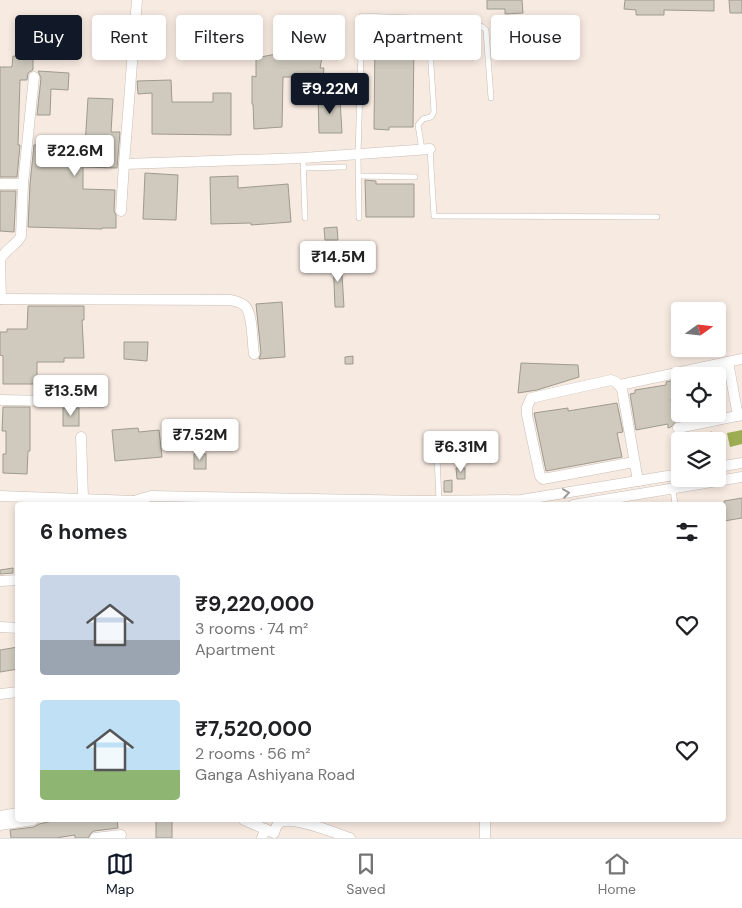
<!DOCTYPE html>
<meta charset="utf-8">
<style>
:root{--surface:#fff;--page:#f6f6f6;--text:#202124;--muted:#757577;--line:#e0e0e0;--accent:#111827}
body{margin:0;font-family:"DM Sans",sans-serif;background:var(--page);color:var(--text);height:100vh;display:flex;flex-direction:column;font-size:19px;white-space:nowrap}
*{box-sizing:border-box;margin:0}
p{font-size:16px;color:var(--muted)}
.icon{flex:none;width:28px;height:28px;fill:none;stroke:currentColor;stroke-width:2;stroke-linecap:round;stroke-linejoin:round}
.map{position:relative;flex:1;overflow:hidden}
.sheet{position:absolute;left:15px;top:502px;width:711px;height:320px;display:flex;flex-direction:column;background:var(--surface);border-radius:5px;box-shadow:0 2px 8px #0003}
.sheet>*{flex:none}
.banner{position:absolute;left:15px;top:15px;width:712px;height:45px;display:flex;gap:10px}
.needle{width:32px;rotate:75deg}
.buttons{position:absolute;left:671px;top:302px;display:grid;gap:10px}
.buttons a{display:grid;place-items:center;width:55px;height:55px;border-radius:5px;background:var(--surface);box-shadow:0 2px 8px #0003;font-size:25px}
.price{position:absolute;translate:-50% -42px;padding:0 11px;border-radius:5px;background:#fff;color:#222;font-size:16px;line-height:32px;filter:drop-shadow(0 1px 2px #0008)}
.price::after{content:'';position:absolute;left:50%;top:30px;width:15px;height:11px;margin-left:-8px;background:inherit;clip-path:polygon(0 0,100% 0,50% 100%)}
.price.selected{background:var(--accent);color:#fff}
ul{padding:0;list-style:none}
li{display:flex;align-items:center;gap:15px;height:125px;padding:0 25px}
li span{display:grid;place-items:center;flex:none;width:140px;height:100px;border-radius:5px;color:#555}
li>.icon{margin-inline-start:auto}
span .icon{width:60px;height:60px;fill:#fffc;stroke-width:1}
li b{font-size:21px}
h2{display:flex;justify-content:space-between;align-items:center;height:60px;padding:0 25px;font-size:21px}
.tag{padding:0 18px;border-radius:5px;background:var(--surface);box-shadow:0 2px 8px #0003;font-size:18px;line-height:45px}
.tag.selected{background:var(--accent);color:#fff}
.dock{display:flex;justify-content:space-around;align-items:center;height:70px;border-top:1px solid var(--line);background:var(--surface);font-size:14px;color:var(--muted)}
.dock a{display:grid;justify-items:center;gap:2px}
.dock .selected{color:var(--accent)}
.map>svg:first-child{display:block}
.water{fill:#9dae52}
.building{fill:#cfcabd;stroke:#9f9a8e}
.lines{fill:none;stroke-linecap:round;stroke-linejoin:round}
.service-casing{stroke:#c9bdb4;stroke-width:6}
.minor-casing{stroke:#c9bdb4;stroke-width:11}
.service{stroke:#fff;stroke-width:5}
.minor{stroke:#fff;stroke-width:10}
.oneway{stroke:#9e9c9b}
</style>
<div class="map">
<svg width="742" height="838" viewBox="0 0 742 838">
<rect width="100%" height="100%" fill="#f7eae1"/>
<polygon class="water" points="742,430 742,444 730,447 727,433"/>
<g class="building">
<polygon points="487,0 522,0 523,13 505,14 505,9 487,9"/>
<polygon points="625,0 714,0 714,11 664,10 664,15 636,15 636,10 624,9"/>
<polygon points="729,0 742,0 742,13 730,13"/>
<polygon points="375,40 414,40 413,127 389,127 389,130 374,129"/>
<polygon points="324,47 320,68 324,68 323,77 283,77 282,127 254,129 253,104 252,104 252,76 256,77 256,58 286,52"/>
<polygon points="13,56 33,57 33,70 28,73 27,80 20,80 18,145 20,145 17,177 0,177 0,67 12,67"/>
<polygon points="38,71 69,73 68,90 51,89 50,115 37,115 41,78"/>
<polygon points="171,80 172,102 213,102 213,93 231,93 231,135 152,134 152,93 138,94 137,81"/>
<polygon points="318,96 340,99 342,133 319,133"/>
<polygon points="88,98 113,99 111,132 120,132 117,168 83,167 83,189 115,190 114,211 116,215 116,228 102,228 102,229 28,227 30,184 34,145 85,146"/>
<polygon points="145,173 178,175 176,220 143,219"/>
<polygon points="238,176 238,188 288,184 291,222 251,225 251,223 211,224 210,177"/>
<polygon points="365,180 376,181 376,184 414,184 414,217 366,217"/>
<polygon points="0,191 16,191 14,232 0,231"/>
<polygon points="337,227 338,240 325,240 324,228"/>
<polygon points="333,258 341,258 344,307 335,307"/>
<polygon points="282,302 285,357 259,359 261,353 256,304"/>
<polygon points="28,306 84,306 84,320 82,320 84,358 64,358 64,362 37,362 37,384 3,384 3,356 0,355 0,332 7,332 7,329 27,329"/>
<polygon points="124,342 148,342 147,361 124,359"/>
<polygon points="353,356 353,364 345,364 345,357"/>
<polygon points="521,363 578,365 579,377 537,390 518,393"/>
<polygon points="680,379 680,397 671,399 673,414 691,414 692,418 676,421 671,427 668,428 668,424 636,430 630,394 635,393 635,390 666,385 666,382"/>
<polygon points="617,403 623,432 617,433 622,457 546,471 534,413 568,408 568,411"/>
<polygon points="3,407 30,407 30,451 28,451 27,474 3,473 3,454 6,454 6,431 2,431"/>
<rect x="63" y="408" width="16" height="18"/>
<polygon points="138,428 139,432 159,430 162,457 115,461 112,430"/>
<polygon points="712,432 714,441 687,441 686,437"/>
<rect x="194" y="454" width="12" height="15"/>
<polygon points="456,468 465,468 465,479 457,479"/>
<polygon points="452,480 452,492 444,492 444,481"/>
<polygon points="742,498 742,518 724,521 724,501"/>
<polygon points="13,568 13,573 0,574 0,570"/>
<polygon points="18,647 18,669 0,672 0,650"/>
<polygon points="57,820 117,820 118,828 94,831 91,833 88,838 75,838 75,835 56,838 11,838 10,830 34,827 39,824"/>
<rect x="156" y="820" width="16" height="18"/>
</g>
<g class="lines">
<g class="service-casing">
<g id="service">
<polyline points="430,149 434,216 657,217"/>
<path d="M422 150 418 125 423 119 431 117 434 112 429 33 435 21C451 17 475 19 486 30L491 98"/>
<polyline points="303,158 305,218"/>
<polyline points="303,168 344,167"/>
<polyline points="358,176 415,177"/>
<polyline points="359,218 358,155 362,16 412,18"/>
<polyline points="436,434 439,501"/>
<polyline points="673,489 675,505"/>
</g>
</g>
<g class="minor-casing">
<g id="minor">
<polyline points="137,0 124,164 303,158 430,149"/>
<polyline points="0,184 23,184 34,77"/>
<polyline points="121,211 124,164"/>
<path d="M0 299 230 300C235 301 241 302 245 306 253 314 252 342 254 354"/>
<path d="M1 299 0 260C4 250 16 246 21 236L23 184"/>
<polyline points="728,362 738,416"/>
<polyline points="620,385 742,359"/>
<polyline points="0,400 102,402"/>
<polyline points="678,428 742,415"/>
<polyline points="81,437 83,498"/>
<polyline points="634,462 543,479 540,476 527,415 527,407 531,398 611,380 616,382 622,389 638,481"/>
<polyline points="718,467 742,463"/>
<polyline points="0,496 134,501 140,505"/>
<polyline points="134,501 151,496 424,501 521,500 680,474"/>
<polyline points="573,505 742,477"/>
<polyline points="0,581 18,580"/>
<polyline points="0,627 18,628"/>
<polyline points="0,694 18,692"/>
<polyline points="0,816 18,813"/>
<polyline points="244,820 265,829"/>
<polyline points="485,820 485,838"/>
<polyline points="0,825 33,820"/>
<polyline points="95,838 121,835"/>
<path d="M262 838 265 829 274 833C276 827 277 822 284 821 299 818 335 833 350 838"/>
</g>
</g>
<use href="#service" class="service"/>
<use href="#minor" class="minor"/>
</g>
<defs><path id="oneway-chevron" d="M-2-3.5L2.5 0L-2 3.5" fill="none" stroke-width="1.6" stroke-linecap="round" stroke-linejoin="round" transform="scale(1.25)"/></defs>
<use class="oneway" href="#oneway-chevron" transform="translate(566 493) rotate(-9)"/>
</svg>
<div class="buttons">
<a><svg class="needle" viewBox="-14 -14 28 28"><path d="M0-13l5 13h-10z" fill="#e53935"/><path d="M0 13l5-13h-10z" fill="#757577"/></svg></a>
<a><svg class="icon" aria-label="locate" viewBox="0 0 24 24"><circle cx="12" cy="12" r="6"/><path d="M12 2v4M12 18v4M2 12h4M18 12h4"/></svg></a>
<a><svg class="icon" aria-label="layers" viewBox="0 0 24 24"><path d="M12 4l9 5-9 5-9-5zM3 14l9 5 9-5"/></svg></a>
</div>
<b class="price selected" style="left:330px;top:115px">₹9.22M</b>
<b class="price" style="left:75px;top:177px">₹22.6M</b>
<b class="price" style="left:338px;top:283px">₹14.5M</b>
<b class="price" style="left:71px;top:417px">₹13.5M</b>
<b class="price" style="left:200px;top:461px">₹7.52M</b>
<b class="price" style="left:461px;top:473px">₹6.31M</b>
<div class="banner">
<a class="tag selected">Buy</a>
<a class="tag">Rent</a>
<a class="tag">Filters</a>
<a class="tag">New</a>
<a class="tag">Apartment</a>
<a class="tag">House</a>
</div>
<section class="sheet">
<h2>6 homes<svg class="icon" aria-label="filters" viewBox="0 0 24 24"><path d="M4 7h16M4 17h16"/><circle cx="9" cy="7" r="2"/><circle cx="15" cy="17" r="2"/></svg></h2>
<ul>
<li><span style="background:linear-gradient(#c9d6e8 65%,#9aa5b1 0)"><svg class="icon" aria-label="home" viewBox="0 0 24 24"><path d="M3 11l9-7 9 7M6 9v11h12V9"/></svg></span><div><b>₹9,220,000</b><p>3 rooms · 74 m²</p><p>Apartment</p></div><svg class="icon" aria-label="heart" viewBox="0 0 24 24"><path d="M12 20l-8-8c-3-5 5-10 8-4 3-6 11-1 8 4z"/></svg></li>
<li><span style="background:linear-gradient(#bfe0f5 70%,#8fb573 0)"><svg class="icon" aria-label="home" viewBox="0 0 24 24"><path d="M3 11l9-7 9 7M6 9v11h12V9"/></svg></span><div><b>₹7,520,000</b><p>2 rooms · 56 m²</p><p>Ganga Ashiyana Road</p></div><svg class="icon" aria-label="heart" viewBox="0 0 24 24"><path d="M12 20l-8-8c-3-5 5-10 8-4 3-6 11-1 8 4z"/></svg></li>
</ul>
</section>
</div>
<nav class="dock">
<a class="selected"><svg class="icon" aria-label="map" viewBox="0 0 24 24"><path d="M3 6l6-2 6 2 6-2v14l-6 2-6-2-6 2zM9 4v14M15 6v14"/></svg>Map</a>
<a><svg class="icon" aria-label="saved" viewBox="0 0 24 24"><path d="M7 4h10v16l-5-4-5 4z"/></svg>Saved</a>
<a><svg class="icon" aria-label="home" viewBox="0 0 24 24"><path d="M3 11l9-7 9 7M6 9v11h12V9"/></svg>Home</a>
</nav>
